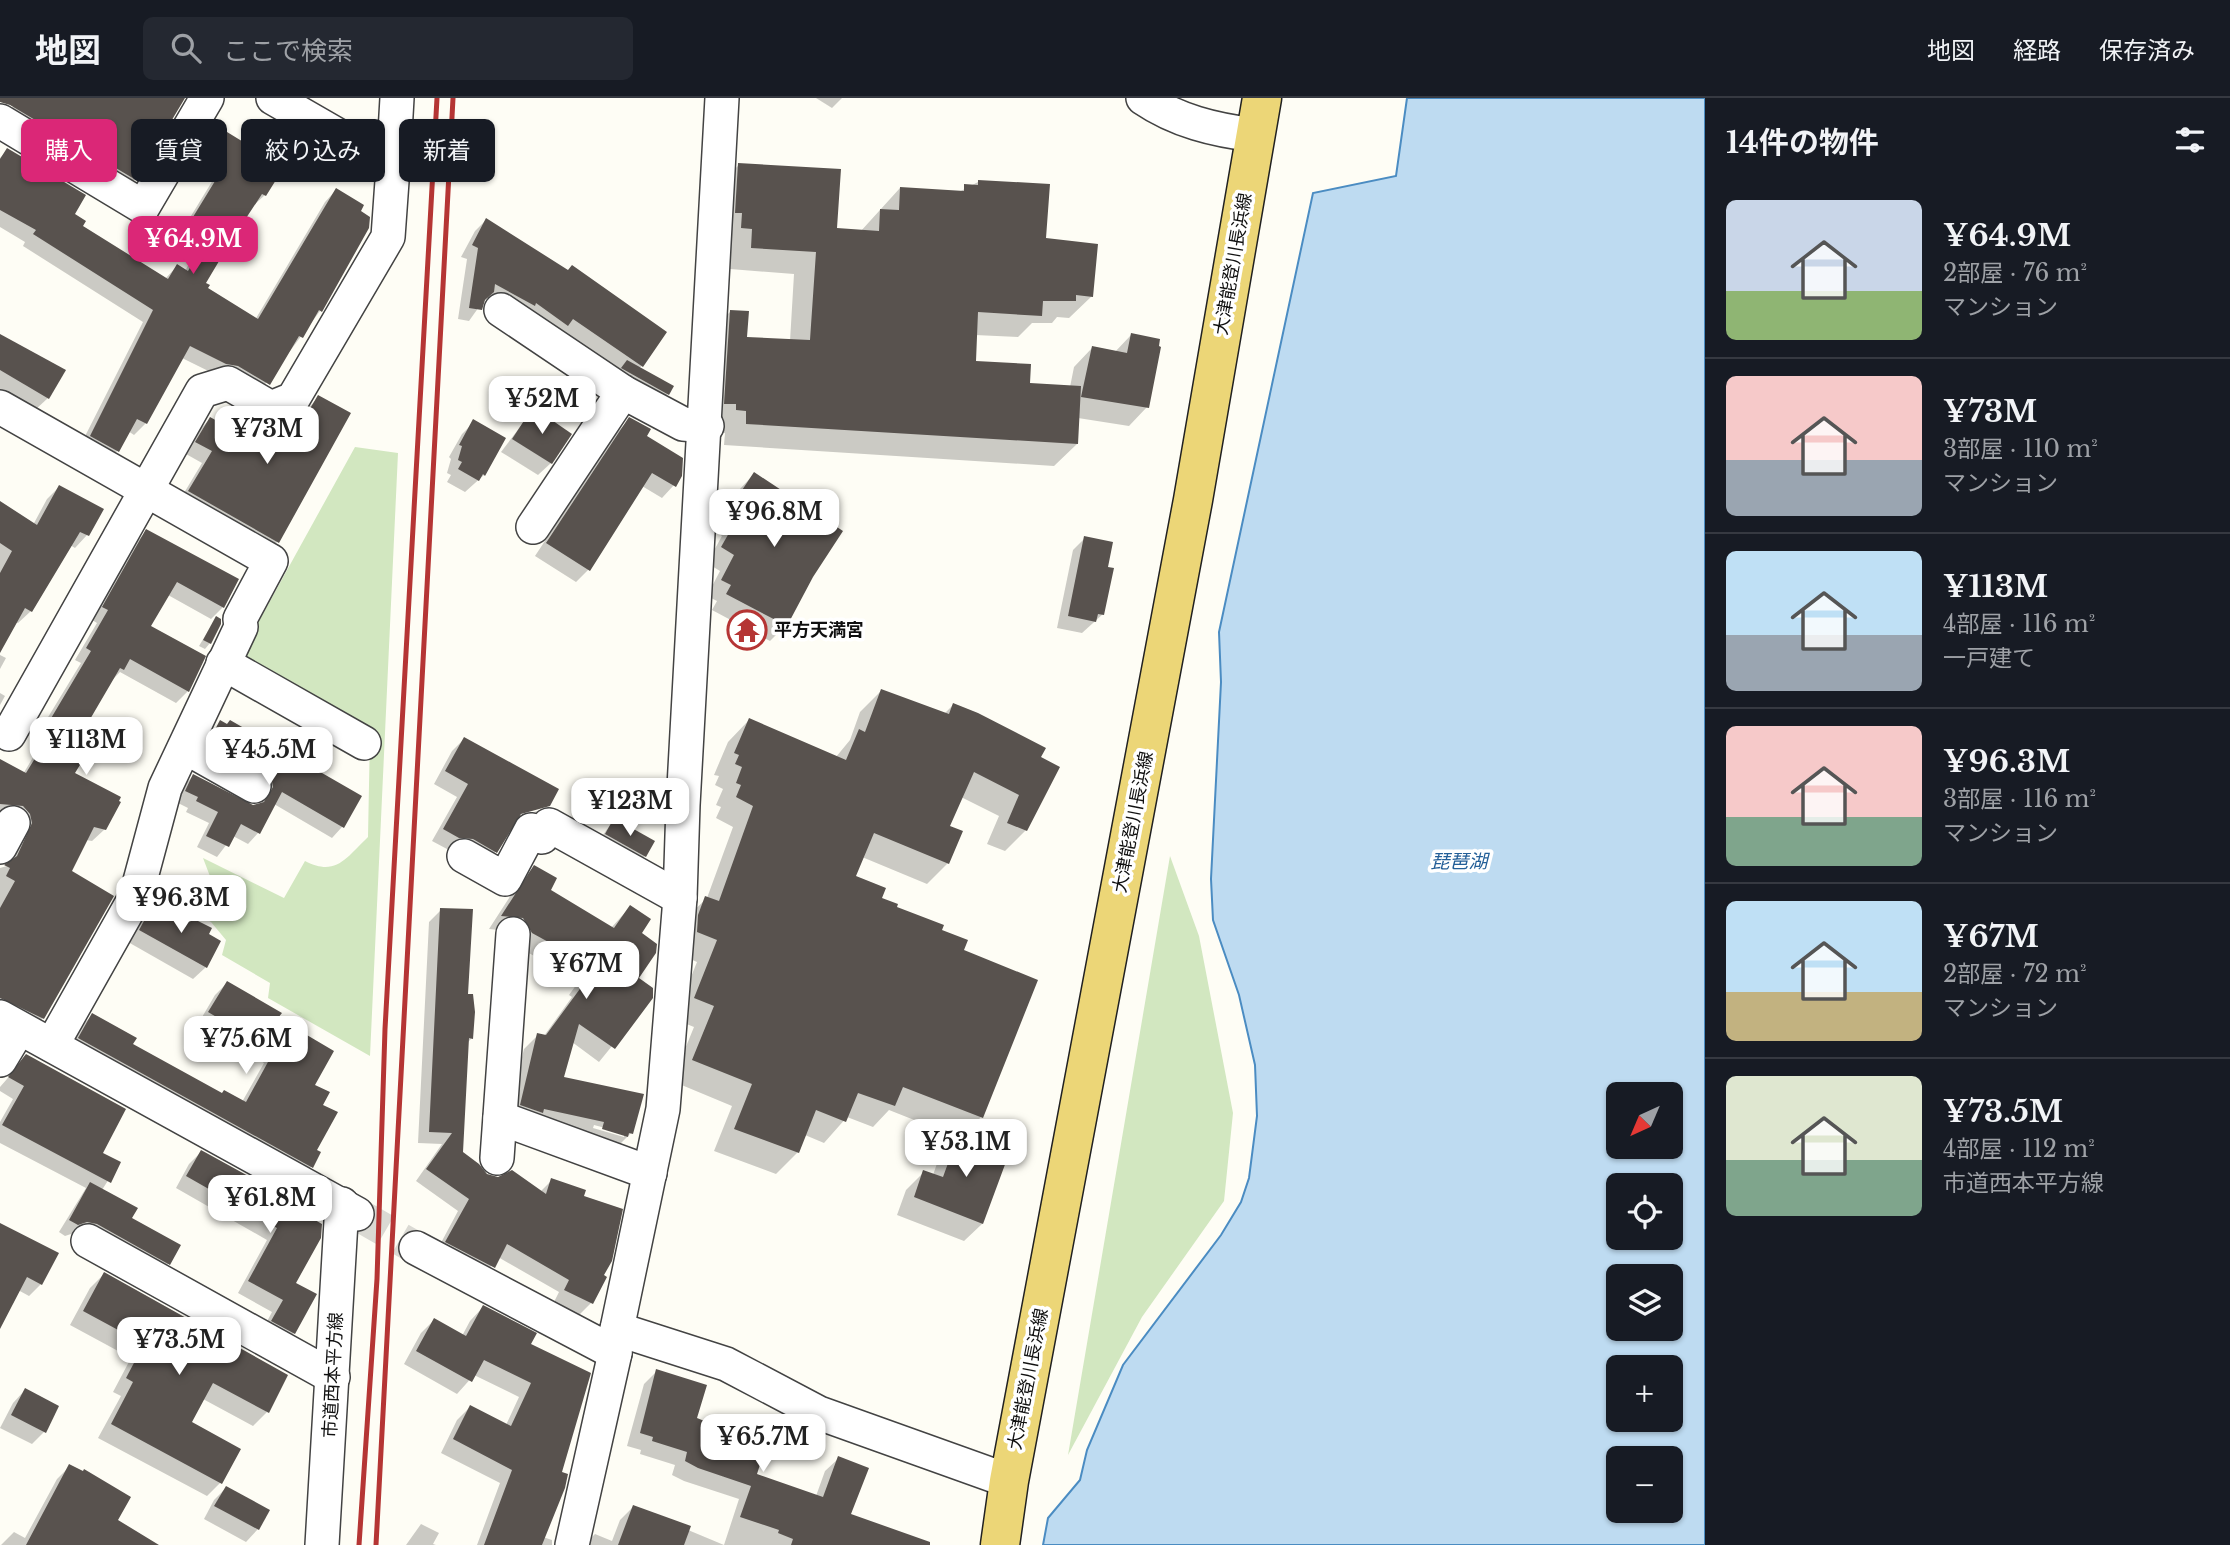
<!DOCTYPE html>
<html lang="ja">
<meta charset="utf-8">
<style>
:root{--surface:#171b24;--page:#242831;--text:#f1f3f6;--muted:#9ea1a6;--line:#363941;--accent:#db2777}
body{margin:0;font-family:"Libre Baskerville","Noto Sans JP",serif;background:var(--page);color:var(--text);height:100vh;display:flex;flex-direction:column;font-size:26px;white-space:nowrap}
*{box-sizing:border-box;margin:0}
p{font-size:23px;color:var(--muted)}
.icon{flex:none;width:38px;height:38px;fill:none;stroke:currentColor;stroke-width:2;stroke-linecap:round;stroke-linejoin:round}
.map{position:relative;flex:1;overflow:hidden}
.panel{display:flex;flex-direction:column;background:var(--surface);width:525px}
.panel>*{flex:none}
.hud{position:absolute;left:21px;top:21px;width:665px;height:63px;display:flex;gap:14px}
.needle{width:46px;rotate:224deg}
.tools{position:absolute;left:1606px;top:984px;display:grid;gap:14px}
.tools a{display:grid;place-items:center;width:77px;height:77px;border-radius:10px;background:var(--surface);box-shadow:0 2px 5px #0004;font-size:35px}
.price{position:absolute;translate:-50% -60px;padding:0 16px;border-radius:14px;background:#fff;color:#222;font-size:23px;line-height:46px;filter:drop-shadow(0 2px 4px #0008)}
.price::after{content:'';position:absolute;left:50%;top:42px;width:21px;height:16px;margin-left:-10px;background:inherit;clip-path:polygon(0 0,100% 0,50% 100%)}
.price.current{background:var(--accent);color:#fff}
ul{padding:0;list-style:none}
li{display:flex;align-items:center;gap:21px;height:175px;padding:0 21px}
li+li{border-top:2px solid var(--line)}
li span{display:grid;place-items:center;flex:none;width:196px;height:140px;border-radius:10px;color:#555}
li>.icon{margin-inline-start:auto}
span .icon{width:84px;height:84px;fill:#fffc;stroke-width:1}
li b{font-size:30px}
h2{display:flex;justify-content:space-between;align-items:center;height:84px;padding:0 21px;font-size:30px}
.pill{padding:0 24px;border-radius:10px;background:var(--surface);box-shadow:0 2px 5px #0004;font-size:24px;line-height:63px}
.pill.current{background:var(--accent);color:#fff}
header{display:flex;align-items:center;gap:42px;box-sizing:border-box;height:98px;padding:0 35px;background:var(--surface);border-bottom:2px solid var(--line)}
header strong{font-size:33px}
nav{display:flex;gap:38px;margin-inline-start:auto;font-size:24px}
.search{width:490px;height:63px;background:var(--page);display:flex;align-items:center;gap:18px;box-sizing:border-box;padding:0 24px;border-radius:10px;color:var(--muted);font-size:26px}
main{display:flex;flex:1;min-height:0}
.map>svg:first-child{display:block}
.green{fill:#d2e7c0}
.water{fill:#bedbf1;stroke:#4b8cc2;stroke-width:2;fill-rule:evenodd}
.shadow{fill:#0003;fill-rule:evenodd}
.building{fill:#58524e}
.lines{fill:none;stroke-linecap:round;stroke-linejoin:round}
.minor-tunnel{stroke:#dad9d3;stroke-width:33;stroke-dasharray:33 17;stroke-linecap:butt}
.minor-casing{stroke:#434343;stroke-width:36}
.major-casing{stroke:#212121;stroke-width:41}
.minor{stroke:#fff;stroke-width:33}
.major{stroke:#ecd677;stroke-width:38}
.rail{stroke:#b53534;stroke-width:5}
.labels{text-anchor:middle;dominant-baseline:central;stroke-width:7;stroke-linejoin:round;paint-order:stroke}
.street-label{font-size:18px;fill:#101010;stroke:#fff}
.poi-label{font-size:18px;font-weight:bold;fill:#101010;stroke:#fff;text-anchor:start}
.water-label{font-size:19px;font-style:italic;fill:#245f98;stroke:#fff}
</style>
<header>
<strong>地図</strong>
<div class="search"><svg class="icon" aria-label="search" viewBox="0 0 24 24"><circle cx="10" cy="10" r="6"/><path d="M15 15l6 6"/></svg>ここで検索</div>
<nav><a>地図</a><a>経路</a><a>保存済み</a></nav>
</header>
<main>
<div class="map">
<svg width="1705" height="1447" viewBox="0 0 1705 1447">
<rect width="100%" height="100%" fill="#fefdf5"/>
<g class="green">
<path d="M355 349 398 355 370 958 268 900 270 885 222 857 226 842 211 824 193 814 196 809 209 811 216 794 203 760 284 800 305 763C336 779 346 760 368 739L370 635 238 561Z"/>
<polygon points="1170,758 1199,838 1233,1015 1224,1103 1142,1219 1068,1357"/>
</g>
<path class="water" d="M1407 0H1705V1447H1043L1048 1420 1080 1382 1087 1352 1123 1267 1221 1137 1241 1104 1249 1080 1257 1018 1255 967 1239 897 1213 822 1211 781 1221 584 1219 534 1313 95 1396 78ZM1619 996H1671V1048H1619ZM1619 1087H1671V1139H1619ZM1619 1178H1671V1230H1619ZM1619 1269H1671V1321H1619ZM1619 1360H1671V1412H1619Z"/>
<g class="shadow">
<polygon points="18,0 183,0 135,81 123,93 5,22"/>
<polygon points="816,0 842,0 832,10"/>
<polygon points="214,28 265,97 253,108 204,185 206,190 255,222 325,104 336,92 320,213 257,297 182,260 146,325 134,337 128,333 117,353 106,365 79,350 143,224 23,148 25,144 0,129 0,60 8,52 81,129 165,181 177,168 185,173 202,143 183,131 213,82 187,66 203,40"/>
<polygon points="739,67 836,132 860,134 900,90 959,94 978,84 1045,141 1092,198 1069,220 1057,219 1052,225 1032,225 1018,239 975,237 974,265 1029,286 1070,289 1074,269 1092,250 1114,255 1131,237 1147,309 1129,328 1078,320 1077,346 1054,368 724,347 725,335 714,334 708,236 730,214 745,240 790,243 794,176 730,171 731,153 719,152 716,89"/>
<polygon points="486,122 642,268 639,270 668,296 662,301 561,232 555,238 486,199 469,223 458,221 467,161 461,159 475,133"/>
<polygon points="0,237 48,300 35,312 0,292"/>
<polygon points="318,299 349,316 277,444 266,455 178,405 202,365 186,356 199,332 210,321 241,338 254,324 270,331 301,320"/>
<polygon points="533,312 551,365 538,377 501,354"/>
<polygon points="630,321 645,339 674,387 662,400 642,388 588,472 576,484 535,458 617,334"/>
<polygon points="474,324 484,377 465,394 447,384 451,377 447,375 451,361 449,359 462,336"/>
<polygon points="754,376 812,478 786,527 770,543 712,512 717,503 707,498 720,473 707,465 722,438 713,431 739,392"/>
<polygon points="59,389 101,412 87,437 75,450 70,447 31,513 18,525 15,524 0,552 0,406 33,427 47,401"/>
<polygon points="147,433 223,509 211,521 168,497 149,529 188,593 176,605 120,574 110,584 86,624 74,659 73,676 105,731 92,743 86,742 69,773 43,920 31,932 0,915 0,770 7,768 21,738 0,717 0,678 23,676 46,638 39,634 81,565 75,562 97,525 92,522 135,445"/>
<polygon points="1085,440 1103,516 1082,535 1057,530 1073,452"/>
<polygon points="216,520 210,545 205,551 199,548"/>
<polygon points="0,557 6,560 0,571"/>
<polygon points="881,593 944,616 953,607 1039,660 1026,732 1005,753 987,746 999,718 961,699 948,729 948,765 927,786 862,759 853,779 880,801 940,833 961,853 981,1019 963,1038 1007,1054 982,1126 964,1143 897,1117 906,1092 924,1074 933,1077 941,1054 957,1039 889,1012 873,1029 847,1019 824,1045 805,1037 798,1054 776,1076 714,1053 732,1008 672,983 694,929 674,921 697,864 676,855 685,821 707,800 733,729 716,720 721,709 716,707 723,691 715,687 719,678 714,677 728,644 749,622 836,659 850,642 860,614"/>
<polygon points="0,595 5,598 0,607"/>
<polygon points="221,624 360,698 342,729 332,740 274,706 258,735 248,746 233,738 217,759 197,749 209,725 186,714 188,710 176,704 183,688 193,678 245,707 262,707 263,699 200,652"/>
<polygon points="464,641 548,707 545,710 545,707 512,717 513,720 544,711 536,720 513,726 496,753 484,766 461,753 447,751 432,743 457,699 434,686 452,653"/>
<polygon points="614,722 645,758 633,770 594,749"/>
<path d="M534 769 548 793 611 830 630 809 639 836 637 880 651 900 599 964 572 944 562 980 631 1035 617 1049 507 1021 524 951 538 937 544 938 572 899 569 897 579 883 518 849 509 833 489 831 520 783ZM594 1027 624 1035V1039L593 1030Z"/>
<polygon points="154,807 219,843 206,869 193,881 128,844 142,819"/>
<polygon points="441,812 467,897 472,940 467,945 461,1055 486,1078 540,1094 552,1082 582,1099 602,1178 605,1179 591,1205 579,1217 554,1204 559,1194 498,1159 482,1180 435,1156 458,1113 416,1083 442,1046 418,1045 429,824"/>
<polygon points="227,885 276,921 321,1007 311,1069 300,1080 68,952 81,929 92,917 131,947 222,996 242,1004 264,965 198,926 215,897"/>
<polygon points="27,958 100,1055 119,1065 102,1092 169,1165 157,1177 74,1135 65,1138 59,1134 86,1090 0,1045 0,1024 13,1001 0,993 0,989"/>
<polygon points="201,1054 306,1119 294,1185 294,1235 282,1247 261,1235 272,1214 238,1195 267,1142 176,1090 189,1066"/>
<polygon points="0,1127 41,1186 29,1198 18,1192 0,1222"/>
<polygon points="104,1176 267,1314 253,1328 203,1301 190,1325 221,1384 207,1398 98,1340 121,1298 113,1294 131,1260 70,1227 90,1190"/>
<polygon points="483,1209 529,1247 543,1439 552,1442 552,1447 477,1447 500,1385 441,1355 457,1322 470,1309 506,1327 519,1299 474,1277 457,1296 404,1266 421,1235 434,1222 462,1238 470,1223"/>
<polygon points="657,1273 695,1321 755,1377 816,1398 825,1373 839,1360 849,1417 924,1447 584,1447 595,1436 612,1443 620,1422 633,1409 724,1447 739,1401 684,1383 672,1377 675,1367 640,1356 641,1352 627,1348 644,1286"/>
<polygon points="25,1292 44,1334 32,1346 0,1330 13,1305"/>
<polygon points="70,1368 99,1447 1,1447 14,1434 25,1440 57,1381"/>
<polygon points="226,1390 268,1413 258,1431 246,1444 204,1421 214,1402"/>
<polygon points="421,1426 439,1435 433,1446 436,1447 406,1447"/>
</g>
<g class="building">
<polygon points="0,0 185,0 136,82 10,7 0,4"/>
<polygon points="214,26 284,69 266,98 262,96 231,143 206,185 210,187 208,190 258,221 336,90 364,107 361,113 370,119 369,130 322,214 319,212 303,240 299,238 270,287 238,268 226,266 190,248 147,326 137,321 119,354 90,338 153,212 33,136 36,132 0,112 0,61 7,50 86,97 75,116 86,123 83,128 168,181 177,166 188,173 212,131 193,119 223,70 197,54"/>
<polygon points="738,65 841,71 837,130 879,133 880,111 899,112 900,89 964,93 964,86 978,87 978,82 1050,86 1046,140 1098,146 1093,199 1076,197 1076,203 1043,203 1042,218 978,214 976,263 1031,266 1030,285 1081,288 1078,346 746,326 746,313 736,312 736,306 724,306 730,212 749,213 747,239 810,242 816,154 751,150 752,131 741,130 742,115 735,115"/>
<polygon points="486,120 568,172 572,167 667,234 643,269 573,221 568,228 536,205 535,208 495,186 494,194 485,202 482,212 469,210 478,150 472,147"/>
<polygon points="1131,235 1160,241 1159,248 1161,249 1149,310 1081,299 1092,248 1127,255"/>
<polygon points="0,236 66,272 49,301 0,272"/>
<polygon points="627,262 674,288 669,297 621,270"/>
<polygon points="318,297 351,315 279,445 188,393 212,353 195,344 210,319 244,338 254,322 270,329 300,319 304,321"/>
<polygon points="533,309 572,336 552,366 512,341"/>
<polygon points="629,319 651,331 647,338 683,360 682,378 676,389 652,375 590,473 546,445"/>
<polygon points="473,321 506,340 485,378 483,376 479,383 458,371 462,364 458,362 462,348 459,347"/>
<polygon points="754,374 843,433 813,479 787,528 726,496 731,487 721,482 734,457 721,449 737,421 727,415"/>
<polygon points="59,387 104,411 89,438 80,434 32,514 25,510 0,555 0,475 12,453 0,445 0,403 37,427"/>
<polygon points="146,431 239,481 224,510 177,484 151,528 206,558 189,594 130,561 124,572 120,570 89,623 94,626 76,658 83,662 75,675 121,699 119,703 121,704 106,732 94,729 72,773 114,798 44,921 0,900 0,810 15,783 6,778 10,770 4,767 17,758 32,725 30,716 23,708 0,706 0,661 26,675 56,626 50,622 91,553 86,550 108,512 102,509"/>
<polygon points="1084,438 1113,444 1108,469 1114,470 1104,517 1098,516 1096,524 1068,518"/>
<polygon points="216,518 221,521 221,526 211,546 203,542"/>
<polygon points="881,591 949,616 953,605 978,615 1046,650 1041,659 1060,669 1027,733 1007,725 1019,697 974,674 950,728 963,733 949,766 874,735 856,778 886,790 882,800 898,806 897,809 944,827 942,832 968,842 964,852 1038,882 983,1020 903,989 895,1008 858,995 846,1024 816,1012 799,1055 734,1031 752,986 692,962 714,908 694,900 717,842 697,834 698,817 705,798 719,803 753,708 736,699 741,687 736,685 742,669 735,666 739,657 734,655 749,620 846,662 859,631 865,634"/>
<polygon points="220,622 227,626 230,622 362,698 344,730 282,694 260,736 241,726 229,749 206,738 218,714 196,703 198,699 185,693 193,676 253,707 264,704 273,689 271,679 264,672 210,641"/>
<polygon points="464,639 559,691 550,708 521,716 497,755 473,741 459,740 443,731 468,686 445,673"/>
<polygon points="614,720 655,743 646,759 605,736"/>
<polygon points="534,767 557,780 551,792 614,830 630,807 651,821 642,835 657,846 656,855 639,880 653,890 653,900 615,951 579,926 564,979 644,996 633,1036 629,1035 628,1039 602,1031 604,1024 544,1011 543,1015 520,1007 537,935 546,937 585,884 582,882 592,868 532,835 523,820 501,818"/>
<polygon points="154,805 190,824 192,820 212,830 209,836 221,843 207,870 139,832"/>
<polygon points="440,810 473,811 468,896 473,896 475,914 473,941 469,940 463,1054 479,1066 487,1076 498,1079 512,1072 546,1096 551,1080 586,1092 584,1098 623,1111 612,1163 604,1177 607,1179 593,1206 564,1192 569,1182 507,1146 495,1170 445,1144 469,1101 426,1071 452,1035 429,1034"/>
<polygon points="227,883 282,915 278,920 334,953 315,987 330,994 323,1007 338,1014 317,1052 321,1054 313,1070 78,940 92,915 137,940 133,946 222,995 224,992 246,1004 274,953 208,914"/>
<polygon points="26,956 126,1011 103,1055 121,1064 111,1085 2,1027 24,988 8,979"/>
<polygon points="959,1035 1010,1053 983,1126 914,1099 923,1072 943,1079"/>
<polygon points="201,1052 312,1113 308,1118 322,1126 321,1140 296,1185 317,1196 295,1236 271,1223 283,1202 248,1183 277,1130 186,1078"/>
<polygon points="90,1084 138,1110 132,1120 181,1147 170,1167 97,1126 87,1124 78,1127 69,1122"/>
<polygon points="0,1125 59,1155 42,1187 27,1179 0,1231"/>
<polygon points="104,1174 288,1277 269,1315 213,1285 192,1324 241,1351 222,1386 111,1326 133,1284 126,1280 144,1246 83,1213"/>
<polygon points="483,1207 537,1235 531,1246 591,1275 562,1374 568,1376 565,1390 542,1447 484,1447 512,1372 453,1341 470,1307 511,1328 531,1285 484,1262 472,1284 416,1253 434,1220 466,1238"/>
<polygon points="656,1271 707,1287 697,1320 766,1348 757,1376 823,1399 838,1358 869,1370 851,1416 930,1444 930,1447 791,1447 793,1441 778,1435 779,1432 740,1419 751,1388 698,1370 685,1363 687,1354 652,1343 653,1339 640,1335"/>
<polygon points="25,1290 59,1308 46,1335 11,1317"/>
<polygon points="69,1366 83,1373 84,1371 131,1399 118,1422 159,1447 26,1447"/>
<polygon points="226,1388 270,1412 259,1432 214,1408"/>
<polygon points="633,1407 691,1428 684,1447 618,1447"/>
</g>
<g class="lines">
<polyline class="minor-tunnel" points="357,1116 416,1150"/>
<g class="minor-casing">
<g id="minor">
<polyline points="273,0 393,69 397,0"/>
<path d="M1143 0C1177 23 1214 32 1255 37"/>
<polyline points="0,23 143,109 207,0"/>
<polyline points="501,212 623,294 683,326 707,328"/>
<polyline points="0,309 271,463 240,521 241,529 165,690 136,798 52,947"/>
<polyline points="533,429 623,294"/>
<polyline points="223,565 364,645"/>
<polyline points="9,636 202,293 228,285 271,310 293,301 388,139 393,69"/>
<polyline points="185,649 254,688"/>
<polyline points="0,749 13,725"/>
<polyline points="464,758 505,781 531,732 542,739 549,727 680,800"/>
<polyline points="0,919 357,1116"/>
<polyline points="0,962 18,932"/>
<polyline points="500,1020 650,1075"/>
<polyline points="497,1060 513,836"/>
<polyline points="88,1143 333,1279"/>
<polyline points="416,1150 615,1255"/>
<polyline points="617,1231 726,1266 819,1315 1009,1383"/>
<polyline points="322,1447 342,1106"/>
<polyline points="572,1447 615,1255 617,1231 663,1011 680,800 683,707 722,0"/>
</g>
</g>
<g class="major-casing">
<polyline id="major" points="1000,1447 1009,1383 1193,402 1262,0"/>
</g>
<use href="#minor" class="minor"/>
<use href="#major" class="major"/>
<g class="rail">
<polyline points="359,1447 377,1181 385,931 437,0"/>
<polyline points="376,1447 453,0"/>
</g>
</g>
<defs>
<g id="temple-ring" transform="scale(2.0125)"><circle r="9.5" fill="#fff" stroke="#b53534" stroke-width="1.5"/><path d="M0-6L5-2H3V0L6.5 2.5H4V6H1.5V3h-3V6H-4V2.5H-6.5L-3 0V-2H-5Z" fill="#b53534"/></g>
</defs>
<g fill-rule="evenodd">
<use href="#temple-ring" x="747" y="532"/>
</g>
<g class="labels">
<g class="street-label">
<text transform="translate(1233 166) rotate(-80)">大津能登川長浜線</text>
<text transform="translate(1133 724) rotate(-79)">大津能登川長浜線</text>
<text transform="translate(333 1277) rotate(-87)">市道西本平方線</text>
<text transform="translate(1028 1281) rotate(-79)">大津能登川長浜線</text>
</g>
<g class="poi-label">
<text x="774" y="532">平方天満宮</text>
</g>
<g class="water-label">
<text x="1459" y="763">琵琶湖</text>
</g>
</g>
</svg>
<div class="tools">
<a><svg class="needle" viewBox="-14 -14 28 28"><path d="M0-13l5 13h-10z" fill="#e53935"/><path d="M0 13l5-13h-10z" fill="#9ea1a6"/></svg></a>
<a><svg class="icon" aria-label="locate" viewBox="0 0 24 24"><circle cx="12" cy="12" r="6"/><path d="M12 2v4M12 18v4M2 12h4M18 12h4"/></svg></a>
<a><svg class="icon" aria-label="layers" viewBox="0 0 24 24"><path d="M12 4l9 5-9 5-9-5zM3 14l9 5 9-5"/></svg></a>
<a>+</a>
<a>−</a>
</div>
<b class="price current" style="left:193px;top:178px">¥64.9M</b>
<b class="price" style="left:542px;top:338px">¥52M</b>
<b class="price" style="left:267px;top:368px">¥73M</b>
<b class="price" style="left:774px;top:451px">¥96.8M</b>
<b class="price" style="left:86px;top:679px">¥113M</b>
<b class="price" style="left:269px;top:689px">¥45.5M</b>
<b class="price" style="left:630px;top:740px">¥123M</b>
<b class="price" style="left:181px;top:837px">¥96.3M</b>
<b class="price" style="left:586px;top:903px">¥67M</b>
<b class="price" style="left:246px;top:978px">¥75.6M</b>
<b class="price" style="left:966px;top:1081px">¥53.1M</b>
<b class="price" style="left:270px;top:1137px">¥61.8M</b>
<b class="price" style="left:179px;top:1279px">¥73.5M</b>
<b class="price" style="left:763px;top:1376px">¥65.7M</b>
<div class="hud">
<a class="pill current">購入</a>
<a class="pill">賃貸</a>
<a class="pill">絞り込み</a>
<a class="pill">新着</a>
</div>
</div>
<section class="panel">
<h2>14件の物件<svg class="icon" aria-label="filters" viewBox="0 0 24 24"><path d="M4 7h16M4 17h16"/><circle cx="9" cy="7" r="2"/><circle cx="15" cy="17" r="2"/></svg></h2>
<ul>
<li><span style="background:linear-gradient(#c9d6e8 65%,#8fb573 0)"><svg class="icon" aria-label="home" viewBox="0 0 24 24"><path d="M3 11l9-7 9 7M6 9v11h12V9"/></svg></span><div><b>¥64.9M</b><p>2部屋 · 76 m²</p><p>マンション</p></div></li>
<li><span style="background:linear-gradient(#f6c9c9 60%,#9aa5b1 0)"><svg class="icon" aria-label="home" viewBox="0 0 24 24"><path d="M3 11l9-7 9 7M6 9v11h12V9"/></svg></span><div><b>¥73M</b><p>3部屋 · 110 m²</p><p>マンション</p></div></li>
<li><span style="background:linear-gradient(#bfe0f5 60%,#9aa5b1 0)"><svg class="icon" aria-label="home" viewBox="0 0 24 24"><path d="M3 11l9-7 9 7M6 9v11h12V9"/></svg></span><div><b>¥113M</b><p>4部屋 · 116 m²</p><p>一戸建て</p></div></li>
<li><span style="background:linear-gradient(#f6c9c9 65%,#7fa58c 0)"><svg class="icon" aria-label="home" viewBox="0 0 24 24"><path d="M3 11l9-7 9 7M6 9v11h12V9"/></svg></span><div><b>¥96.3M</b><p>3部屋 · 116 m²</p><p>マンション</p></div></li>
<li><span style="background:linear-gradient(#bfe0f5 65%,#c2b280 0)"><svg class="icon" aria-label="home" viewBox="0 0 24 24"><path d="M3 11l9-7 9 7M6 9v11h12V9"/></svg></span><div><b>¥67M</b><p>2部屋 · 72 m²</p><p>マンション</p></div></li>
<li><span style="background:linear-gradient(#dfe7d0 60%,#7fa58c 0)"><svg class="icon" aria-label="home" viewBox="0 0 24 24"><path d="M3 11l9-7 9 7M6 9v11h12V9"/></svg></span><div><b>¥73.5M</b><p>4部屋 · 112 m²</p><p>市道西本平方線</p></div></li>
</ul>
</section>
</main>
